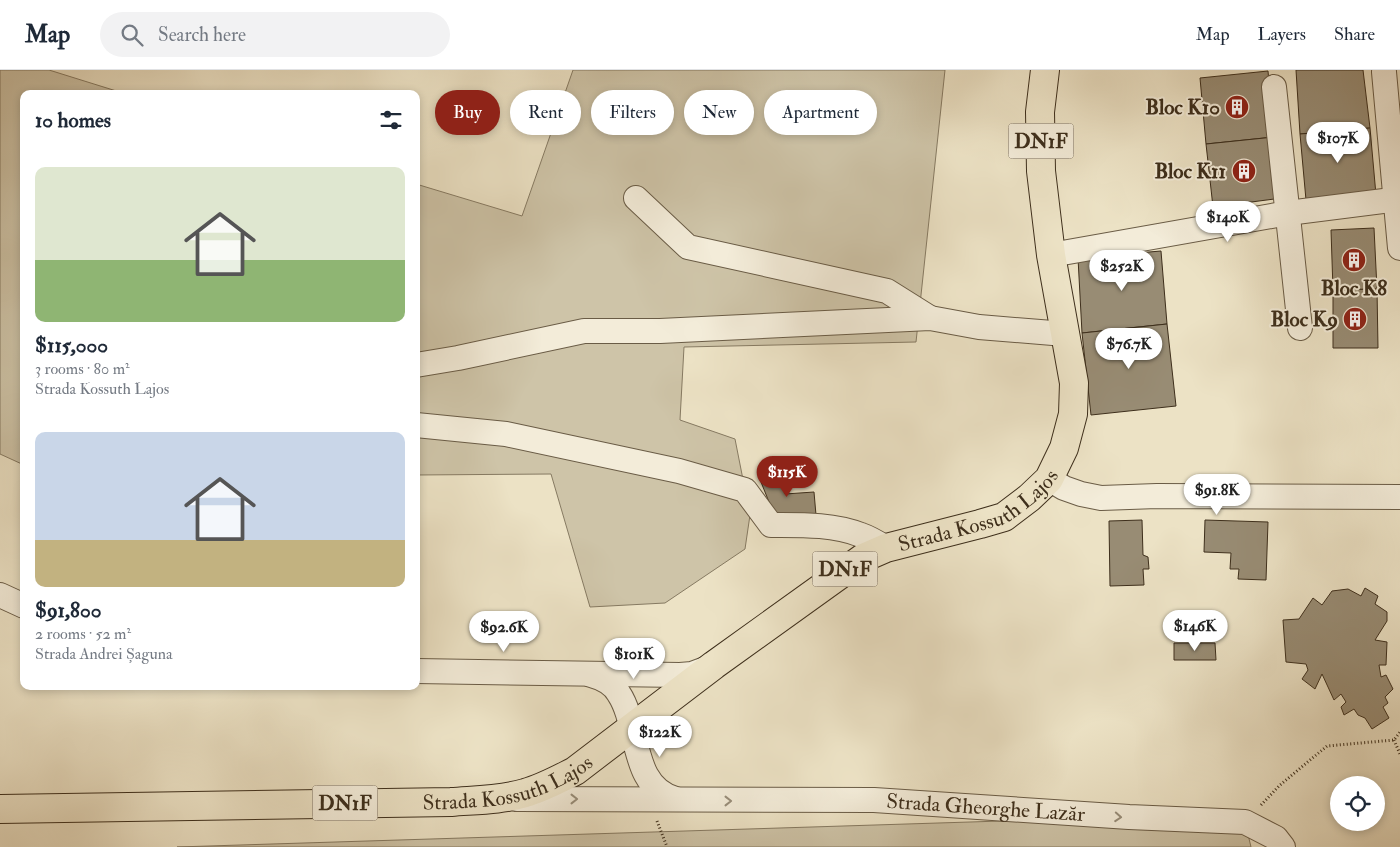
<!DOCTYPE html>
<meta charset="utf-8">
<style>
:root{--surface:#fff;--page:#f2f2f3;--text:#1f2937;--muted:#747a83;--line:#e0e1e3;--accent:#8f2418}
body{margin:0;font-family:"IM FELL Double Pica",serif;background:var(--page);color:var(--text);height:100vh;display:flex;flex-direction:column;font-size:19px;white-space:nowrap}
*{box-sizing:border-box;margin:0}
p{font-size:16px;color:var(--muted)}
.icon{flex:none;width:28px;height:28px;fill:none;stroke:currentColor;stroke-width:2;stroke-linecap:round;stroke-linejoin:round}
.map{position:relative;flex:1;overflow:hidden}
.drawer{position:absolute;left:20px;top:20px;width:400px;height:600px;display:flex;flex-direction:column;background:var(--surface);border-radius:10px;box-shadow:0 2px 8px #0003}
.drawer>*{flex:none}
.top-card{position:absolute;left:435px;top:20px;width:475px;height:45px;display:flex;gap:10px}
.tools{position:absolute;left:1330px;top:706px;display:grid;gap:10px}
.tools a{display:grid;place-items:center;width:55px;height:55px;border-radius:50%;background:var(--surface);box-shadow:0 2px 8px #0003;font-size:25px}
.price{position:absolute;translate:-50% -42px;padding:0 11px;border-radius:18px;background:#fff;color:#222;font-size:16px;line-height:32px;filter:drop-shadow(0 1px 2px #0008)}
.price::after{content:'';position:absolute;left:50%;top:30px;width:15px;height:11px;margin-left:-8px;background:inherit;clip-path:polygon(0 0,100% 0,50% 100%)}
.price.on{background:var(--accent);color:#fff}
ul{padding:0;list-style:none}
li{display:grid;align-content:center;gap:10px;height:265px;padding:0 15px}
li span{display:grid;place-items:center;height:155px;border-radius:10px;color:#555}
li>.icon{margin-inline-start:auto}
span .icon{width:90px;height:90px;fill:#fffc;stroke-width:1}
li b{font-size:21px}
h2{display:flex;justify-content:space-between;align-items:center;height:60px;padding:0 15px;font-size:21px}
.pill{padding:0 18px;border-radius:22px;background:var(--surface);box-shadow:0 2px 8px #0003;font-size:18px;line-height:45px}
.pill.on{background:var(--accent);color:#fff}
header{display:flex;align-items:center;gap:30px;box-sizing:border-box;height:70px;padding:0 25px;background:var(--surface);border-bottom:1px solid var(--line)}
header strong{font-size:24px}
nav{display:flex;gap:28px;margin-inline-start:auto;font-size:18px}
.search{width:350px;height:45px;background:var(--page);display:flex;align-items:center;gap:12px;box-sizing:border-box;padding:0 18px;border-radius:28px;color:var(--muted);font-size:19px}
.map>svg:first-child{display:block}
.green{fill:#cec4a8;stroke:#867a62}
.building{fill:#988c74;stroke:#3e2f1c}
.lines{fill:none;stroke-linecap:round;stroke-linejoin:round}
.minor-casing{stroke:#6a5c46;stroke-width:26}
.major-casing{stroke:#3e2f1c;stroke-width:30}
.path{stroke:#3e2f1c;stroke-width:3;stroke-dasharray:1 2.5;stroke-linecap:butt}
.minor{stroke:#f3ecd9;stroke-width:24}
.major{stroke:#ece2c5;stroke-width:28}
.oneway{stroke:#988e7a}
.labels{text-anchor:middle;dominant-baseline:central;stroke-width:4;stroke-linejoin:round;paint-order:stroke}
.shield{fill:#f3ecd9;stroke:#746855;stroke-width:1}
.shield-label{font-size:20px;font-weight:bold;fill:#3e2f1c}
.poi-label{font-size:21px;font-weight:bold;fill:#3e2f1c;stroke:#f3ecd9;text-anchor:end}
.street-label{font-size:21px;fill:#3e2f1c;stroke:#f3ecd9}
</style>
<header>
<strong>Map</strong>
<div class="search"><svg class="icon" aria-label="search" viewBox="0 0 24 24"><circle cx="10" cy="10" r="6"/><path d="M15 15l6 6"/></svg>Search here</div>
<nav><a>Map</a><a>Layers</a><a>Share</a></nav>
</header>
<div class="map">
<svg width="1400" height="777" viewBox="0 0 1400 777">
<rect width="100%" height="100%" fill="#ece2c5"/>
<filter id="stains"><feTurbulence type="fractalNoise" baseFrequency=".004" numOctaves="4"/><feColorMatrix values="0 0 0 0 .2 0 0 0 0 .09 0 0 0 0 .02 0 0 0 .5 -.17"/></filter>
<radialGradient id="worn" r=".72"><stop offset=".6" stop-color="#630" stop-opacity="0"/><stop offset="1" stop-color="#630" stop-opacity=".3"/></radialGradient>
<g class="green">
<polygon points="0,0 49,0 126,24 24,24 24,395 0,384"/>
<polygon points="573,0 945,0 916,272 684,277 680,350 735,369 750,445 745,479 665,533 590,537 551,404 416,405 416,114 522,146"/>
<polygon points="1129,747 1245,752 1251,777 177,777"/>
</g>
<g class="building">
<polygon points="1296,0 1363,0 1370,58 1300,64"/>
<polygon points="1268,1 1274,67 1206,74 1200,8"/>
<polygon points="1370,58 1376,125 1306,130 1300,64"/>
<polygon points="1274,67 1282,128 1213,137 1206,74"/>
<polygon points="1374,158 1377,219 1333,220 1331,160"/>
<polygon points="1161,181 1167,254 1082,263 1078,188"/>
<polygon points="1377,219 1378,278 1333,278 1333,220"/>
<polygon points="1167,254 1176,336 1091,345 1082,263"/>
<polygon points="780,400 785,424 814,422 816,445 781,449 769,432 759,407"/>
<polygon points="1142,450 1143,485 1148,487 1149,499 1143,499 1144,515 1110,516 1109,451"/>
<polygon points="1205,450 1268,452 1266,510 1238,509 1239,499 1230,499 1231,483 1204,482"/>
<polygon points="1365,518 1378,526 1375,534 1387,542 1387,551 1375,570 1387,572 1386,595 1379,595 1381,607 1386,605 1393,619 1385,627 1388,633 1383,637 1389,648 1372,659 1365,648 1358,645 1354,639 1344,645 1341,637 1346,632 1341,624 1334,630 1322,604 1315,619 1302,609 1308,600 1306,594 1286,592 1283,550 1299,549 1313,528 1322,535 1332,521 1348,519 1361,526"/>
<polygon points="1174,573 1215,573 1216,590 1174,590"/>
</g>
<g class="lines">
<g class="minor-casing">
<g id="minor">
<polyline points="1384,2 1400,178"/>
<polyline points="1274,17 1300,258"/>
<polyline points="636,128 688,177 887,221 930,248"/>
<polyline points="1051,185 1288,143 1400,129"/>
<polyline points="416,295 458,288 584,261 660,261 930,248 979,257 1065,264"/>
<path d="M416 355 506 364 679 401 745 420 771 455C801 455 833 454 861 465 870 468 878 473 886 478"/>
<polyline points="1049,409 1064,418 1081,424 1101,428 1157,426 1400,427"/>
<polyline points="0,525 24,536"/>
<polyline points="416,601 680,605 692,604 708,598"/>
<path d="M591 605C602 608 613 613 619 624 640 656 630 717 676 729"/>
<path id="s1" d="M517 729 874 730 1129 747 1245 752 1276 768 1283 777"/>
</g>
</g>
<g class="major-casing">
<g id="major">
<path id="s2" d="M0 739 451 732C476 730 502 730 525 723 543 718 559 709 575 701L714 595 863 488 886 478 980 454 1004 447 1029 428 1049 409 1064 378 1073 344 1074 313 1051 185 1041 101 1040 42 1045 0"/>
</g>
</g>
<g class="path">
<polyline points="1394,670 1400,684"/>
<polyline points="1261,735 1280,715 1327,676 1394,670 1400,662"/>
<polyline points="657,751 667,777"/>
</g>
<use href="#minor" class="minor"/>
<use href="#major" class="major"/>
</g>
<defs><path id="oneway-chevron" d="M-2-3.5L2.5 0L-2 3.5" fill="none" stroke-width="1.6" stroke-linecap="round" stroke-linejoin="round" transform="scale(1.25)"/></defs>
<g class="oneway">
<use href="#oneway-chevron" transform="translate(574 729)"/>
<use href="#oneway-chevron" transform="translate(728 731)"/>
<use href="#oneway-chevron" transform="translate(1118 747) rotate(4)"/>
</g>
<defs>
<g id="building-disc" transform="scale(1.25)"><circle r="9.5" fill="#8f2418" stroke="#f3ecd9"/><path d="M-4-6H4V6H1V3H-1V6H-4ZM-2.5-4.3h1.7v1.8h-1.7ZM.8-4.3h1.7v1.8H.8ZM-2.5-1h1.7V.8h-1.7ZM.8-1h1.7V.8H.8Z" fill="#fff"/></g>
</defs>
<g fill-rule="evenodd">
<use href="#building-disc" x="1237" y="37"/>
<use href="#building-disc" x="1244" y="101"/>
<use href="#building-disc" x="1354" y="190"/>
<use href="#building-disc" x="1355" y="249"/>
</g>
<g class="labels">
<g class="shield">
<rect x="1008.5" y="53.5" width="65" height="35" rx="4"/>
<rect x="812.5" y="481.5" width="65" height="35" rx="4"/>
<rect x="312.5" y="715.5" width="65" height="35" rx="4"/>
</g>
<g class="shield-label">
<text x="1041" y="71">DN1F</text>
<text x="845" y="499">DN1F</text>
<text x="345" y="733">DN1F</text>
</g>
<g class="poi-label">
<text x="1220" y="37">Bloc K10</text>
<text x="1226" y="101">Bloc K11</text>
<text x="1354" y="218" text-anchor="middle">Bloc K8</text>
<text x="1338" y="249">Bloc K9</text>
</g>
<g class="street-label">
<text stroke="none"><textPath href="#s2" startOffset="1065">Strada Kossuth Lajos</textPath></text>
<text stroke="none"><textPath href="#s2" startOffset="511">Strada Kossuth Lajos</textPath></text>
<text stroke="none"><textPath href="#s1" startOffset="469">Strada Gheorghe Lazăr</textPath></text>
</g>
</g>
<rect width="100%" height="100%" filter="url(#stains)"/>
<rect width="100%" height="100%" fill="url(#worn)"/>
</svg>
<div class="tools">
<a><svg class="icon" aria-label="locate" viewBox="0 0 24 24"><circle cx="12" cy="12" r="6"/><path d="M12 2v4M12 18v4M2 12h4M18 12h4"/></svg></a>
</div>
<b class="price" style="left:1338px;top:94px">$107K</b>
<b class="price" style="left:1228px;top:173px">$140K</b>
<b class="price" style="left:1122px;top:222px">$252K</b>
<b class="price" style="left:1129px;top:300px">$76.7K</b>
<b class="price on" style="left:787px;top:428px">$115K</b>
<b class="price" style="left:1217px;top:446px">$91.8K</b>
<b class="price" style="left:1195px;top:582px">$146K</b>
<b class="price" style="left:504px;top:583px">$92.6K</b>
<b class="price" style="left:634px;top:610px">$101K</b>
<b class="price" style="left:660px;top:688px">$122K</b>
<div class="top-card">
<a class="pill on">Buy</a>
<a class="pill">Rent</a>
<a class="pill">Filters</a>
<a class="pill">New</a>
<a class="pill">Apartment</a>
</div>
<section class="drawer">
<h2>10 homes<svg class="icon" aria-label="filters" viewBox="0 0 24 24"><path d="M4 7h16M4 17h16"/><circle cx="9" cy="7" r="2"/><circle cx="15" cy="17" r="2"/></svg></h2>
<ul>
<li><span style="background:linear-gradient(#dfe7d0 60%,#8fb573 0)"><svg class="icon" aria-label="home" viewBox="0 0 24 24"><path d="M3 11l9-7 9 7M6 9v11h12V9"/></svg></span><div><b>$115,000</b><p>3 rooms · 80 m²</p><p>Strada Kossuth Lajos</p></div></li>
<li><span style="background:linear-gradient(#c9d6e8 70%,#c2b280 0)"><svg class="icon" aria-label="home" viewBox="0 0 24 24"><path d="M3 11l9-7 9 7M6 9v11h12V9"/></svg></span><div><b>$91,800</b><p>2 rooms · 52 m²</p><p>Strada Andrei Șaguna</p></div></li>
</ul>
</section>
</div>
